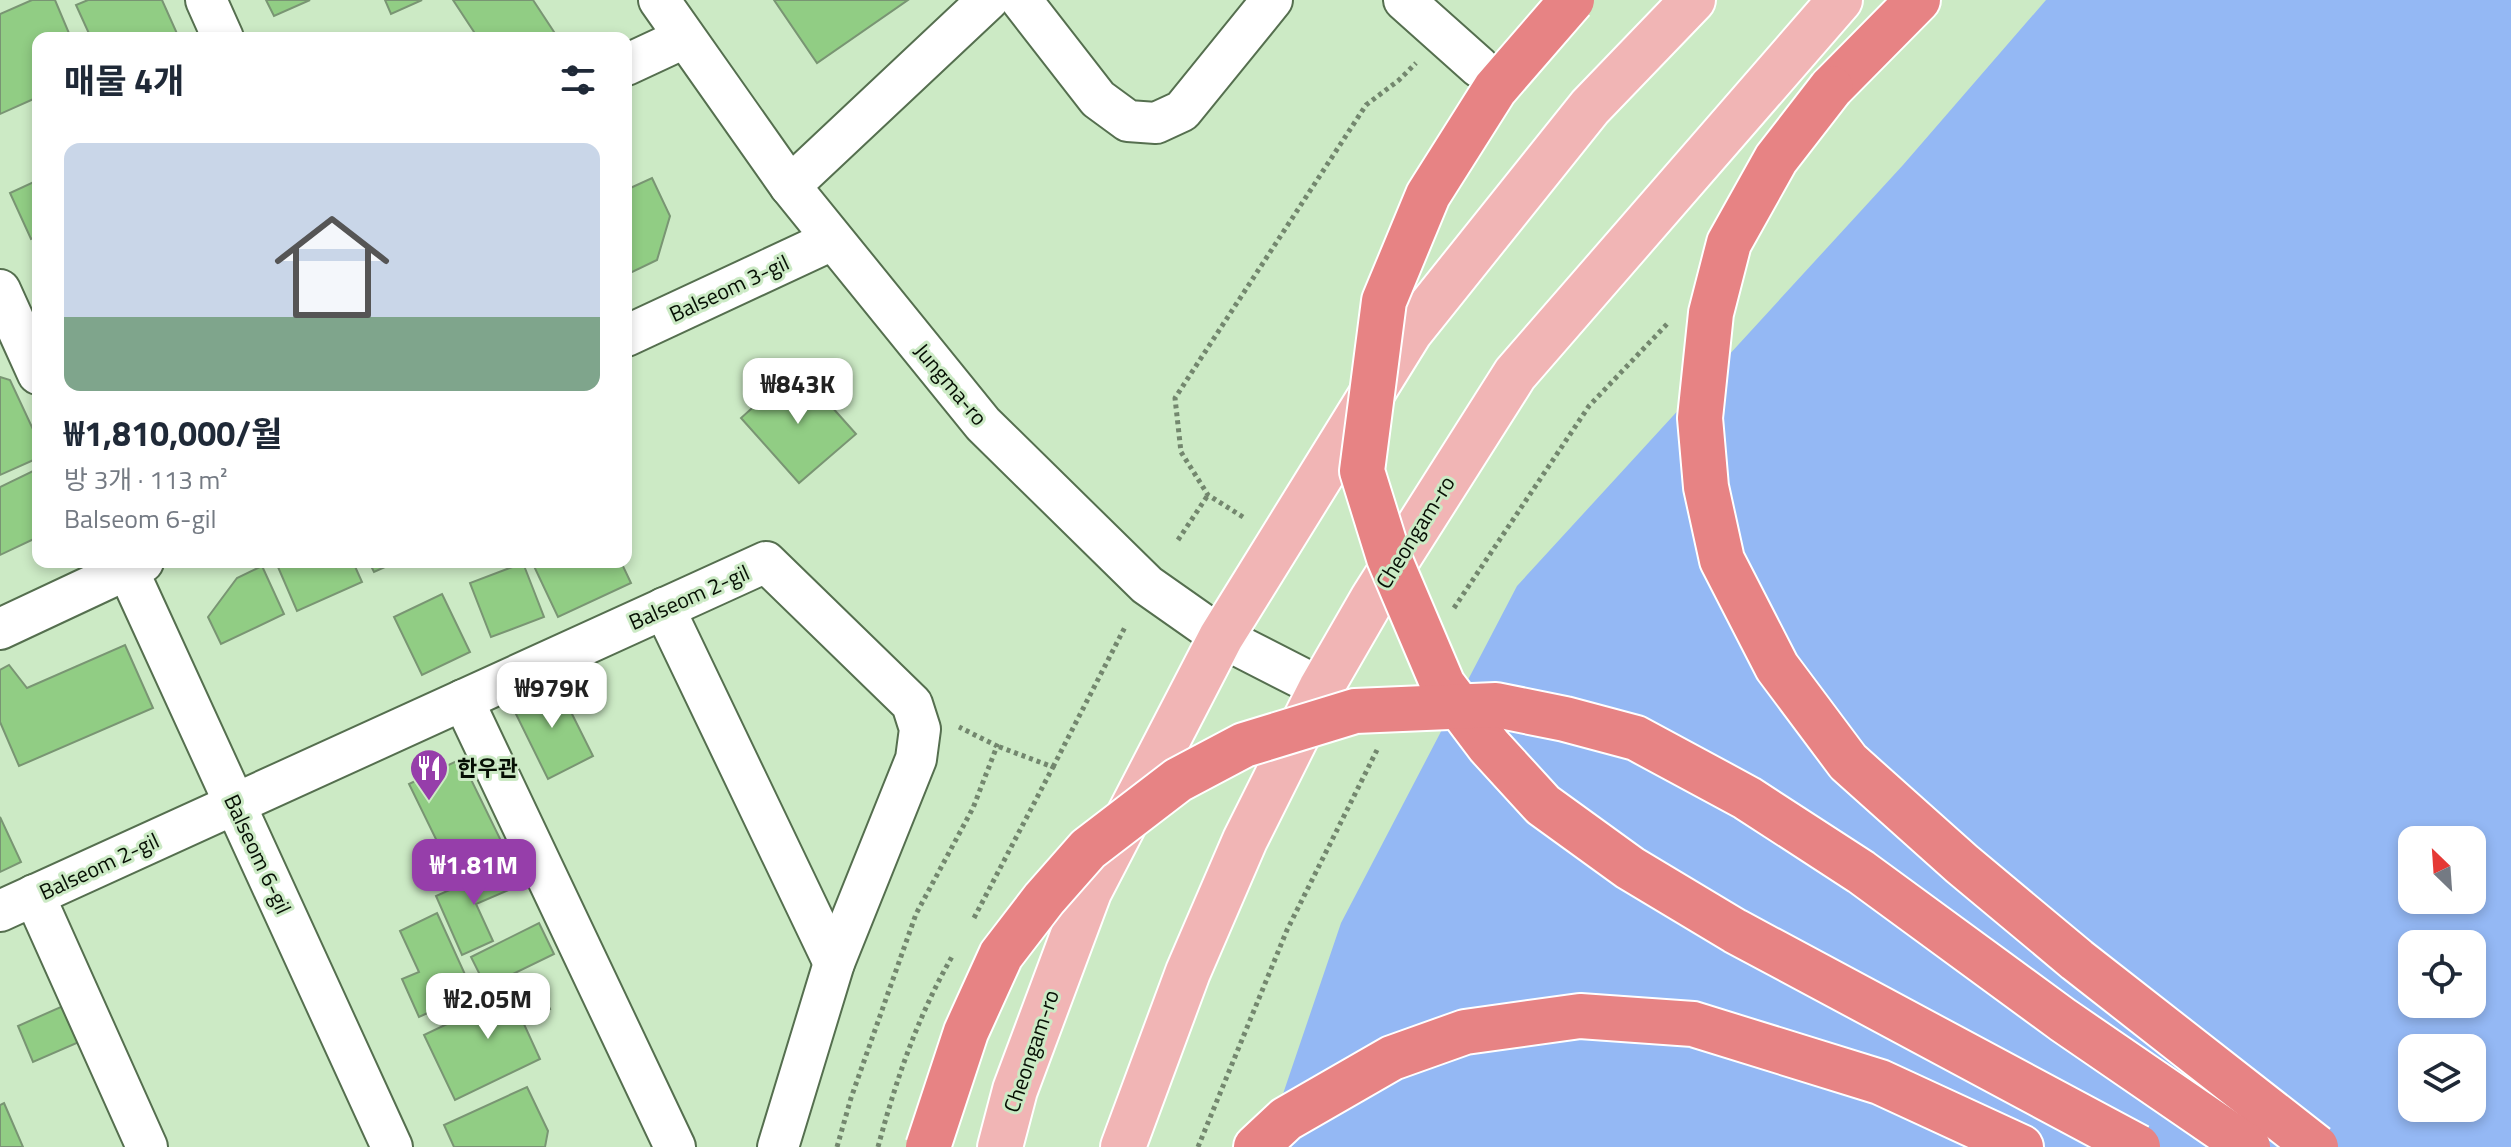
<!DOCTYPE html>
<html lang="ko">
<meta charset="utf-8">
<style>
:root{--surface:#fff;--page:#f2f2f3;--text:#1f2937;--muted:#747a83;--line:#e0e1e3;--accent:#963eaa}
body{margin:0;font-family:"Titillium Web","Noto Sans KR",sans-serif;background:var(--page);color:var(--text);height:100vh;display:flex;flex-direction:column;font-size:30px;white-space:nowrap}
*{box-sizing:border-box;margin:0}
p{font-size:26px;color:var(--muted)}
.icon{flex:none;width:44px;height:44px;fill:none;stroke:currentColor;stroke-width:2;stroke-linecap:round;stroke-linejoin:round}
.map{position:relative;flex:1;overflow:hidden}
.panel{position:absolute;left:32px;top:32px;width:600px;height:536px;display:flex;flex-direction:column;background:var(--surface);border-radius:16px;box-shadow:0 4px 12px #0003}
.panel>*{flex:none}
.needle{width:52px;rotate:335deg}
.tools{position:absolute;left:2398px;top:826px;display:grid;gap:16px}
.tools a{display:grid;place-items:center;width:88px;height:88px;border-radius:16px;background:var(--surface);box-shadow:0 4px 12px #0003;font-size:40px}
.price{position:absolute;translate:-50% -68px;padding:0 18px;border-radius:16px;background:#fff;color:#222;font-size:26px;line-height:52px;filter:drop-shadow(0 2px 4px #0008)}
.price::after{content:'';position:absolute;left:50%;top:48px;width:24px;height:18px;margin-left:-12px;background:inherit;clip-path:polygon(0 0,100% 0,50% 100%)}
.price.current{background:var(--accent);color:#fff}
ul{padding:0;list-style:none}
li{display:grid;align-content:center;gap:16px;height:424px;padding:0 32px}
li+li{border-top:2px solid var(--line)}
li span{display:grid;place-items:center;height:248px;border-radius:16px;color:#555}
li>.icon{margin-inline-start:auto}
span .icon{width:144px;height:144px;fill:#fffc;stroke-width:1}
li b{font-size:34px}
h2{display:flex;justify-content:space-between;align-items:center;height:96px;padding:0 32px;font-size:34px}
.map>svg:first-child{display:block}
.water{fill:#94b8f4;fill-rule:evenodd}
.building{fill:#91cd84;stroke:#799573;stroke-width:2}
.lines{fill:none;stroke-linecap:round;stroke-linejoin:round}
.minor-casing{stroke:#556f4f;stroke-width:44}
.major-casing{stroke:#fff;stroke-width:48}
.highway-casing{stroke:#fff;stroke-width:48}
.path{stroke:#73876e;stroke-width:5;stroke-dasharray:4 4;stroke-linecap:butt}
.minor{stroke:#fff;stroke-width:40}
.major{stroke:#f1b5b5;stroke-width:44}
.highway{stroke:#e78384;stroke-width:44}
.highway-bridge-casing{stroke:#fff;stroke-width:48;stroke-linecap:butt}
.highway-bridge{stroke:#e78384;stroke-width:44}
.labels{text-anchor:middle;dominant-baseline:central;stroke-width:6;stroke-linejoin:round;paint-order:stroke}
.street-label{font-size:22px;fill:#060f04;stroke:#cceac5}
.poi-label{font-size:22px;font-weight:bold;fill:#060f04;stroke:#cceac5;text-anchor:start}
</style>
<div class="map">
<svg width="2511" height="1147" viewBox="0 0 2511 1147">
<rect width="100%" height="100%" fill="#cceac5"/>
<path class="water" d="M2046 0H2511V1147H1265L1341 923 1517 586 1903 165ZM2412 840H2472V900H2412ZM2412 944H2472V1004H2412ZM2412 1048H2472V1108H2412Z"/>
<g class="building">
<polygon points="32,0 55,0 71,38 38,38 38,97 0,114 0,14"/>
<polygon points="88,0 162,0 179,38 91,38 76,5"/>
<polygon points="266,0 310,0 274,16"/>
<polygon points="385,0 422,0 391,14"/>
<polygon points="453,0 533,0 558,38 478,38"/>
<polygon points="774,0 908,0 817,63"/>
<polygon points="652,178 670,216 657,260 626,275 626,190"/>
<polygon points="38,180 38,236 31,239 10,193"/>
<polygon points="797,368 856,434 799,483 741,418"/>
<polygon points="0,377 10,380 38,440 38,458 0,475"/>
<polygon points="33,471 38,481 38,537 0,555 0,487"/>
<polygon points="290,562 353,562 362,582 297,611 278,567"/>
<polygon points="369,562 396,562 374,572"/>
<polygon points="532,562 621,562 631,583 558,617"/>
<polygon points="523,563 544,617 491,637 470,583"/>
<polygon points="262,566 284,614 221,644 208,617 237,578"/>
<polygon points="442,594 470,652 422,675 394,617"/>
<polygon points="125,645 153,708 19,766 0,722 0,670 9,665 27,688"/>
<polygon points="556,682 593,756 548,779 511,704"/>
<polygon points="461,759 505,849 453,874 409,784"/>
<polygon points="0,817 21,862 0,872"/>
<polygon points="510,863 520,885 476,904 493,941 462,955 436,896"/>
<polygon points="437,913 473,992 419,1017 402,979 419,972 400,931"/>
<polygon points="539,923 554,954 486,987 471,957"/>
<polygon points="537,981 550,1009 523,1022 540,1059 455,1100 424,1035"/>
<polygon points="63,1006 79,1042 33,1062 18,1026"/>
<polygon points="527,1087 548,1131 545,1147 454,1147 444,1125"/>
<polygon points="4,1103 23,1147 0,1147 0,1105"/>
</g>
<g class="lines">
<g class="minor-casing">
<g id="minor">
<polyline points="206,0 223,38"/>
<polyline points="659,0 790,186 983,424 1147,585 1221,637 1321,688"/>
<polyline points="1021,0 1098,99 1128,121 1156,123 1182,111 1272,0"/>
<polyline points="1404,0 1479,67"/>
<polyline points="626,65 684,38"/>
<polyline points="790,186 988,0"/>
<polyline points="0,290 38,374"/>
<polyline points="626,336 832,240"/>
<polyline points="124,562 392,1147"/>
<polyline points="664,608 834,963"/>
<polyline points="0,629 143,562"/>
<polyline points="463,700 675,1147"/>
<polyline points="34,895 147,1147"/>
<polyline points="0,911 766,562 912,704 920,729 916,759 834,963 778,1147"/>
</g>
</g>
<g class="major-casing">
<g id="major">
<polyline points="1000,1147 1015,1090 1089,892 1221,637 1410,332 1590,107 1693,0"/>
<polyline points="1123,1147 1188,972 1245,840 1321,688 1373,598 1515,374 1840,0"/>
</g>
</g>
<g class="highway-casing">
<g id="highway">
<polyline points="1831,88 1918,0"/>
<polyline points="1256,1147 1286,1119 1392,1058 1465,1032 1580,1016 1693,1024 1880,1082 2021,1147"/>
</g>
</g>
<g class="path">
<polyline points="1243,517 1208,495 1181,452 1175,398 1366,105 1399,80 1416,63"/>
<polyline points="1178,540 1208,495"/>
<polyline points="1454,608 1589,406 1668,323"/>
<polyline points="1053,767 1125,627"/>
<polyline points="974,918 1053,767 997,746"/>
<polyline points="837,1147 851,1098 916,914 973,808 997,746 959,727"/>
<path d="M878 1147C896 1080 918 1015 953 955"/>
<polyline points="1198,1147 1287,930 1377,750"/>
</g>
<use href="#minor" class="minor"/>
<use href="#major" class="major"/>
<use href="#highway" class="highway"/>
<g class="highway-bridge-casing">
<g id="highway-bridge">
<polyline points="1572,0 1495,89 1428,195 1384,301 1362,471 1389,558 1443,685 1489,746 1543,805 1630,868 1735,931 2138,1147"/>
<polyline points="1831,88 1776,159 1729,243 1711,313 1700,418 1706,487 1722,560 1777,667 1848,762 1962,864 2077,960 2316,1147"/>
<polyline points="928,1147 966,1032 1001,955 1044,899 1088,849 1178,780 1244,745 1355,711 1496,705 1565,719 1636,738 1747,798 1861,872 2063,1020 2248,1147"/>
</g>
</g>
<use href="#highway-bridge" class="highway-bridge"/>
</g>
<defs>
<g id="restaurant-pin" transform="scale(2)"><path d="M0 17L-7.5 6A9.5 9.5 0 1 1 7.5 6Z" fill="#963eaa" stroke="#cceac5"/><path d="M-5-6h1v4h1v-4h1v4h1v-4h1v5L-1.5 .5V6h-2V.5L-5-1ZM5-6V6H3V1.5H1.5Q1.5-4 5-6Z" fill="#fff"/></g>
</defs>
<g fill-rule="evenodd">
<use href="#restaurant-pin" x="429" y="768"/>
</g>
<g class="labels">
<g class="street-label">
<text transform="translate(729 288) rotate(-25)">Balseom 3-gil</text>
<text transform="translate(951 384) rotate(50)">Jungma-ro</text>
<text transform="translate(1415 532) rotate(-58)">Cheongam-ro</text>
<text transform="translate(689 597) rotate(-24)">Balseom 2-gil</text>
<text transform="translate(258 854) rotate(65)">Balseom 6-gil</text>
<text transform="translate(99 866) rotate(-25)">Balseom 2-gil</text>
<text transform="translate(1031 1051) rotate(-71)">Cheongam-ro</text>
</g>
<g class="poi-label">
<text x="457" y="768">한우관</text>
</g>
</g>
</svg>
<div class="tools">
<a><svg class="needle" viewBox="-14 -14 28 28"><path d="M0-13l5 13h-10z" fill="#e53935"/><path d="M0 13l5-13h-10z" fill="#747a83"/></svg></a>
<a><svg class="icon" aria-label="locate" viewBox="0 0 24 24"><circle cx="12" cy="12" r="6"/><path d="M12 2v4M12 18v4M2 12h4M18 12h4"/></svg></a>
<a><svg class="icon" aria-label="layers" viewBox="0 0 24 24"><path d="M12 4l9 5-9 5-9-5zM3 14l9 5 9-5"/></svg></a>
</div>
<b class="price" style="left:798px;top:426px">₩843K</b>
<b class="price" style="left:552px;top:730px">₩979K</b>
<b class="price current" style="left:474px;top:907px">₩1.81M</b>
<b class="price" style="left:488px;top:1041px">₩2.05M</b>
<section class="panel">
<h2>매물 4개<svg class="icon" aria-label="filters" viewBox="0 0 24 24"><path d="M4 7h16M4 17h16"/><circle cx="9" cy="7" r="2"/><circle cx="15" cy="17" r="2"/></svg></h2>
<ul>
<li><span style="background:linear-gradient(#c9d6e8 70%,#7fa58c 0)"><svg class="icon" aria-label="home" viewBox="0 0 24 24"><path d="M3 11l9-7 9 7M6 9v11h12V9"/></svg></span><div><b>₩1,810,000/월</b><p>방 3개 · 113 m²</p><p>Balseom 6-gil</p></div></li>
</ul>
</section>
</div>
